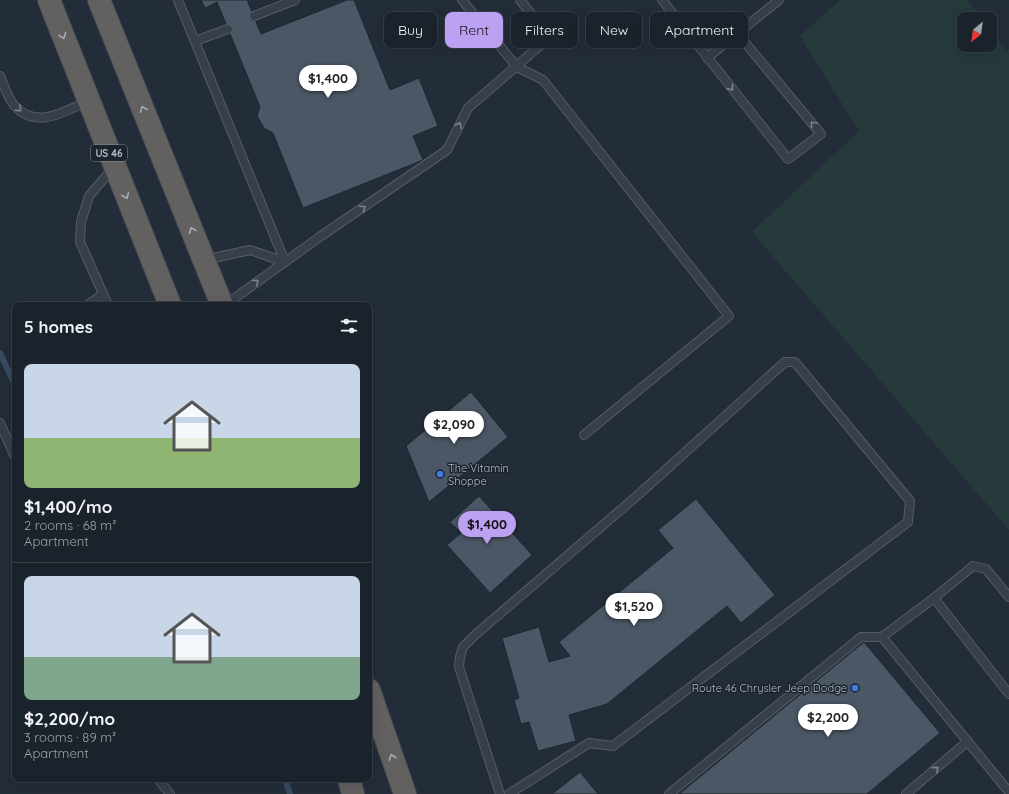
<!DOCTYPE html>
<meta charset="utf-8">
<style>
:root{--surface:#1a222b;--page:#232a33;--text:#f1f3f6;--muted:#9fa4a9;--line:#383f47;--accent:#bca0f2}
body{margin:0;font-family:Quicksand,sans-serif;background:var(--page);color:var(--text);height:100vh;display:flex;flex-direction:column;font-size:15px;white-space:nowrap}
*{box-sizing:border-box;margin:0}
p{font-size:13px;color:var(--muted)}
.icon{flex:none;width:22px;height:22px;fill:none;stroke:currentColor;stroke-width:2;stroke-linecap:round;stroke-linejoin:round}
.map{position:relative;flex:1;overflow:hidden}
.details{position:absolute;left:12px;top:302px;width:360px;height:480px;display:flex;flex-direction:column;background:var(--surface);border-radius:8px;box-shadow:0 4px 16px #0002,0 0 0 1px var(--line)}
.details>*{flex:none}
.hud{position:absolute;left:384px;top:12px;width:380px;height:36px;display:flex;gap:8px}
.needle{width:26px;rotate:209deg}
.buttons{position:absolute;left:957px;top:12px;display:grid;gap:8px}
.buttons a{display:grid;place-items:center;width:40px;height:40px;border-radius:8px;background:var(--surface);box-shadow:0 4px 16px #0002,0 0 0 1px var(--line);font-size:20px}
.price{position:absolute;translate:-50% -34px;padding:0 9px;border-radius:14px;background:#fff;color:#222;font-size:13px;line-height:26px;filter:drop-shadow(0 1px 2px #0008)}
.price::after{content:'';position:absolute;left:50%;top:24px;width:12px;height:9px;margin-left:-6px;background:inherit;clip-path:polygon(0 0,100% 0,50% 100%)}
.price.active{background:var(--accent);color:#111}
ul{padding:0;list-style:none}
li{display:grid;align-content:center;gap:8px;height:212px;padding:0 12px}
li+li{border-top:1px solid var(--line)}
li span{display:grid;place-items:center;height:124px;border-radius:8px;color:#555}
li>.icon{margin-inline-start:auto}
span .icon{width:72px;height:72px;fill:#fffc;stroke-width:1}
li b{font-size:17px}
h2{display:flex;justify-content:space-between;align-items:center;height:48px;padding:0 12px;font-size:17px}
.pill{padding:0 14px;border-radius:8px;background:var(--surface);box-shadow:0 4px 16px #0002,0 0 0 1px var(--line);font-size:14px;line-height:36px}
.pill.active{background:var(--accent);color:#111}
.map>svg:first-child{display:block}
.green{fill:#263a3b}
.lines{fill:none;stroke-linecap:round;stroke-linejoin:round}
.stream{stroke:#394b62;stroke-width:6}
.building{fill:#4b5765;stroke:#1e2630}
.service-casing{stroke:#545d67;stroke-width:10}
.trunk-casing{stroke:#414a54;stroke-width:24}
.service{stroke:#363f4a;stroke-width:8}
.trunk{stroke:#62615f;stroke-width:22}
.oneway{stroke:#a5adb7}
.oneway2{stroke:#7a838e}
.shop-dot{fill:#3f7fe0;stroke:#1c242e;stroke-width:1.5}
.labels{text-anchor:middle;dominant-baseline:central;stroke-width:3;stroke-linejoin:round;paint-order:stroke}
.shield{fill:#1c242e;stroke:#848d98;stroke-width:1}
.shield-label{font-size:10px;font-weight:bold;fill:#b1bac6}
.poi-label{font-size:11px;fill:#b1bac6;stroke:#1c242e;text-anchor:start}
</style>
<div class="map">
<svg width="1009" height="794" viewBox="0 0 1009 794">
<rect width="100%" height="100%" fill="#232d39"/>
<polygon class="green" points="840,0 968,0 982,19 964,19 964,45 990,45 990,29 1006,51 1009,49 1009,530 752,232 859,131 800,36"/>
<g class="lines">
<g class="stream">
<polyline points="0,353 15,385"/>
<polyline points="285,779 290,794"/>
</g>
</g>
<g class="building">
<polygon points="201,0 247,0 261,34 347,0 354,0 390,90 419,78 438,126 413,136 423,160 303,208 273,133 264,128 257,116 260,107 217,2 205,8"/>
<polygon points="471,392 508,437 429,502 406,446"/>
<polygon points="479,496 532,555 490,593 447,545 461,533 450,522"/>
<polygon points="696,499 775,595 741,623 727,606 607,704 569,715 576,741 538,751 529,722 521,724 514,700 519,698 502,638 539,627 549,662 570,656 559,642 673,548 658,530"/>
<polygon points="864,642 940,733 867,794 679,794"/>
<polygon points="580,772 598,794 552,794"/>
</g>
<g class="lines">
<g class="service-casing">
<g id="service">
<polyline points="178,0 285,262"/>
<polyline points="462,0 517,67 543,80 729,316 584,435"/>
<polyline points="662,0 788,159 821,134 737,33"/>
<polyline points="254,16 295,0"/>
<polyline points="195,41 228,29"/>
<polyline points="707,58 779,0"/>
<path d="M0 76C4 85 7 97 14 105 36 130 63 112 88 101"/>
<polyline points="204,260 250,250 285,262"/>
<polyline points="87,305 103,294"/>
<polyline points="108,305 80,242 81,222 89,196 113,168"/>
<polyline points="225,305 321,236 447,150 468,108 550,37 520,0"/>
<polyline points="0,423 15,457"/>
<polyline points="1009,597 986,569 973,566 934,598 882,637 1009,792"/>
<polyline points="934,598 1009,694"/>
<polyline points="158,779 170,794"/>
<polyline points="500,794 459,667 460,657 463,647 475,635 638,495 785,362 795,362 910,501 908,522 613,746 589,743 509,794"/>
<polyline points="669,794 861,637 882,637"/>
<polyline points="906,794 968,741"/>
</g>
</g>
<g class="trunk-casing">
<g id="trunk">
<polyline points="49,0 170,305"/>
<polyline points="99,0 222,305"/>
<polyline points="369,690 405,794"/>
<polyline points="349,779 353,794"/>
</g>
</g>
<use href="#service" class="service"/>
<use href="#trunk" class="trunk"/>
</g>
<defs><path id="oneway-chevron" d="M-2-3.5L2.5 0L-2 3.5" fill="none" stroke-width="1.6" stroke-linecap="round" stroke-linejoin="round"/></defs>
<g class="oneway">
<use href="#oneway-chevron" transform="translate(63 36) rotate(69)"/>
<use href="#oneway-chevron" transform="translate(143 109) rotate(-112)"/>
<use href="#oneway-chevron" transform="translate(126 196) rotate(68)"/>
<use href="#oneway-chevron" transform="translate(192 230) rotate(-112)"/>
<use href="#oneway-chevron" transform="translate(392 757) rotate(-109)"/>
</g>
<g class="oneway2">
<use href="#oneway-chevron" transform="translate(731 88) rotate(51)"/>
<use href="#oneway-chevron" transform="translate(19 109) rotate(40)"/>
<use href="#oneway-chevron" transform="translate(813 124) rotate(-130)"/>
<use href="#oneway-chevron" transform="translate(459 125) rotate(-64)"/>
<use href="#oneway-chevron" transform="translate(363 208) rotate(-34)"/>
<use href="#oneway-chevron" transform="translate(256 282) rotate(-36)"/>
<use href="#oneway-chevron" transform="translate(936 769) rotate(-41)"/>
</g>
<g class="shop-dot">
<circle cx="440" cy="474" r="4"/>
<circle cx="855" cy="688" r="4"/>
</g>
<g class="labels">
<rect class="shield" x="91" y="145" width="36" height="16" rx="3"/>
<g class="shield-label">
<text x="109" y="153">US 46</text>
</g>
<g class="poi-label">
<text x="448" y="468">The Vitamin<tspan x="448" dy="13">Shoppe</tspan></text>
<text x="847" y="688" text-anchor="end">Route 46 Chrysler Jeep Dodge</text>
</g>
</g>
</svg>
<div class="buttons">
<a><svg class="needle" viewBox="-14 -14 28 28"><path d="M0-13l5 13h-10z" fill="#e53935"/><path d="M0 13l5-13h-10z" fill="#9fa4a9"/></svg></a>
</div>
<b class="price" style="left:328px;top:99px">$1,400</b>
<b class="price" style="left:454px;top:445px">$2,090</b>
<b class="price active" style="left:487px;top:545px">$1,400</b>
<b class="price" style="left:634px;top:627px">$1,520</b>
<b class="price" style="left:828px;top:738px">$2,200</b>
<div class="hud">
<a class="pill">Buy</a>
<a class="pill active">Rent</a>
<a class="pill">Filters</a>
<a class="pill">New</a>
<a class="pill">Apartment</a>
</div>
<section class="details">
<h2>5 homes<svg class="icon" aria-label="filters" viewBox="0 0 24 24"><path d="M4 7h16M4 17h16"/><circle cx="9" cy="7" r="2"/><circle cx="15" cy="17" r="2"/></svg></h2>
<ul>
<li><span style="background:linear-gradient(#c9d6e8 60%,#8fb573 0)"><svg class="icon" aria-label="home" viewBox="0 0 24 24"><path d="M3 11l9-7 9 7M6 9v11h12V9"/></svg></span><div><b>$1,400/mo</b><p>2 rooms · 68 m²</p><p>Apartment</p></div></li>
<li><span style="background:linear-gradient(#c9d6e8 65%,#7fa58c 0)"><svg class="icon" aria-label="home" viewBox="0 0 24 24"><path d="M3 11l9-7 9 7M6 9v11h12V9"/></svg></span><div><b>$2,200/mo</b><p>3 rooms · 89 m²</p><p>Apartment</p></div></li>
</ul>
</section>
</div>
